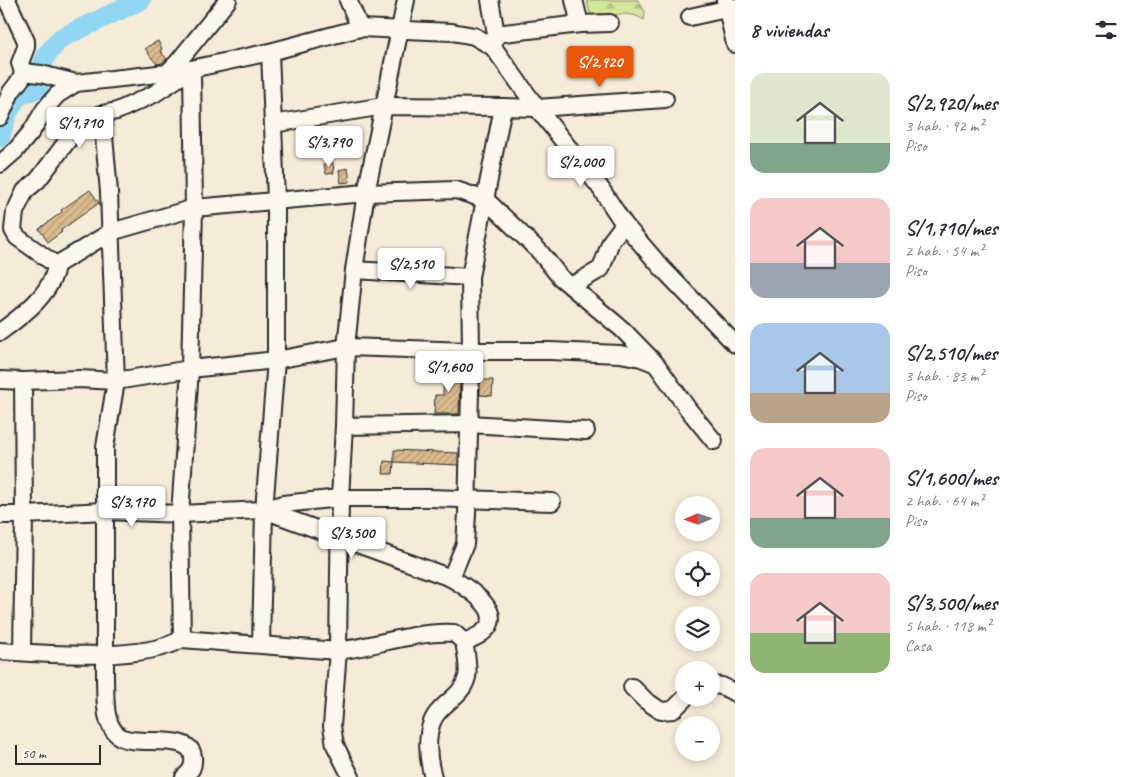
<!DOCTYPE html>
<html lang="es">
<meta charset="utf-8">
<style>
:root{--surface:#fff;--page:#f2f2f3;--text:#2b2b33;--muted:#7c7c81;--accent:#ea580c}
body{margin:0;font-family:Caveat,sans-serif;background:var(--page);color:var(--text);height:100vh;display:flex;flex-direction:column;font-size:19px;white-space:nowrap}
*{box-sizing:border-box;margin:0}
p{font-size:16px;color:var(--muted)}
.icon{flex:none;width:28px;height:28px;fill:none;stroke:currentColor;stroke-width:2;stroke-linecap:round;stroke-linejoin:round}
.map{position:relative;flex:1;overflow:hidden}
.details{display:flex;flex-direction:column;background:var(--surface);width:400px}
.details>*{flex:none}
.needle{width:32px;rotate:268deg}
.controls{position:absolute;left:675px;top:496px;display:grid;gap:10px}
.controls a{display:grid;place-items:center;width:45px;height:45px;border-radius:50%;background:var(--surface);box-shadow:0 2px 8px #0003;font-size:25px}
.scale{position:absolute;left:15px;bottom:12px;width:86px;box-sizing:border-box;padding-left:5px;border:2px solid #2b2b2b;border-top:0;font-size:14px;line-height:18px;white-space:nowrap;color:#2b2b2b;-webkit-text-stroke:4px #fbf7ec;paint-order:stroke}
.price{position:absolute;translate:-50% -42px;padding:0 11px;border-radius:5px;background:#fff;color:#222;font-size:16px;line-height:32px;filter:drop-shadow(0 1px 2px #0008)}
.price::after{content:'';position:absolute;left:50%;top:30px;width:15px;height:11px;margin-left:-8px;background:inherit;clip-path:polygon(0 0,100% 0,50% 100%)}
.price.current{background:var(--accent);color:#fff}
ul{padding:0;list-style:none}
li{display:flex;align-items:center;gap:15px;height:125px;padding:0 15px}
li span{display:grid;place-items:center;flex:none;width:140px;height:100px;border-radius:15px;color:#555}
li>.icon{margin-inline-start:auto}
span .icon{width:60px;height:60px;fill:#fffc;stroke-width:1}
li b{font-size:21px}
h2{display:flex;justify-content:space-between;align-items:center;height:60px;padding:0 15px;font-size:21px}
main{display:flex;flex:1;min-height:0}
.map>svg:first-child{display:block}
.forest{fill:url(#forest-firs);stroke:#808862}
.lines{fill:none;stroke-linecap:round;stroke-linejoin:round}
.river{stroke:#91d6f2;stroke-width:20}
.building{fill:url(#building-hatch);stroke:#2b2b2b}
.minor-casing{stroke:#2b2b2b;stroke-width:20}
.minor{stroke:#fbf7ec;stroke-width:16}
</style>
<main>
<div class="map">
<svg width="735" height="777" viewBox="0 0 735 777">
<defs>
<pattern id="forest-firs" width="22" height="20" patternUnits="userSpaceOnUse" patternTransform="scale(1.25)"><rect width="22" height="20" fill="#d4e69a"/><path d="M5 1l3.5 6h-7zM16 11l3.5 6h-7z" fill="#b6c585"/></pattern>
<pattern id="building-hatch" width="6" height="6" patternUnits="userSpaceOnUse" patternTransform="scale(1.25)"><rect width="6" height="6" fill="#dbbc8e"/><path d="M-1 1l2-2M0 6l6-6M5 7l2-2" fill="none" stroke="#b29974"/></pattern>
</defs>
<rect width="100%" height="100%" fill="#f5ebd9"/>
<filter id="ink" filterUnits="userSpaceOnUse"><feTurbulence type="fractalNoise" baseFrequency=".02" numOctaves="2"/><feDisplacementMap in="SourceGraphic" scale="10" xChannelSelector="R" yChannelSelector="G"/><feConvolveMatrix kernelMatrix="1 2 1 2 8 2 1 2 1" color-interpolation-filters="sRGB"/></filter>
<g filter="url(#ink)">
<path class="forest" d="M587 0H638L645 12 644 20C628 10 613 15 595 18L590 13Z"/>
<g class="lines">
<polyline class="river" points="0,137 7,114 17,97 38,88 40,73 46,55 61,38 141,0"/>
</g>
<g class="building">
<polygon points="158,41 162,49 160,51 167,59 162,63 157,64 150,56 145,48"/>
<polygon points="333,163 334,173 326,174 324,164"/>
<polygon points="348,168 350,182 341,183 339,170"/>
<polygon points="90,190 99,203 61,230 62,232 48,242 39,229 62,212 61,210"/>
<polygon points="444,365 458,366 457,377 460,377 459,414 434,414 435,395 443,395"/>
<polygon points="480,380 493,380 492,396 480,395"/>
<polygon points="394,450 458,453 458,465 394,462"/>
<polygon points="384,461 394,462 393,474 383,474"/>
</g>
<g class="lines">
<g class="minor-casing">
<g id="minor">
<polyline points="348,0 360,28"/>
<polyline points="490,0 496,34 493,47 537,108 599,186 624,224 662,268 735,344"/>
<polyline points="574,0 580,24"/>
<polyline points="725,0 735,44"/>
<polyline points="690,17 735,7"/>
<polyline points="496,34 580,24 610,23"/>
<polyline points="182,71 270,52"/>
<polyline points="23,72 41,74 76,83"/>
<path d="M102 114 109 192 116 381 105 447V681C106 699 103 724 119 736 135 748 191 731 193 757 194 767 191 771 184 777"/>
<polyline points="0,117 11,92 21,79 23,72 20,63 26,47 26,41 7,0"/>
<polyline points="273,124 384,106 503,107"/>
<polyline points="0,164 16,150 31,132 45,109 57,95 76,83 167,73 177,63 228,0"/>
<polyline points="56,265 17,237 13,230 15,212 25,191 38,180 71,136 82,124 102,114 117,111 154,94 192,69 194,208 190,369 180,514 182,639"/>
<polyline points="56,265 111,232 194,208 366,193 456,190 486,200 540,252 560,277 623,330 656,364 688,409 714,441"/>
<polyline points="354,270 470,277"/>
<polyline points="571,286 601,269 611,241 624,224"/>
<path d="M0 332C22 316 53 293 56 265"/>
<polyline points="0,380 23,381 79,379 116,381 190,369 276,360 346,347 471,351 550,351 620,354 641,358 654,363"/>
<polyline points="344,426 469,424 586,431"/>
<polyline points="0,515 24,515 106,511 180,514 264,510 283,504 340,498 429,498 552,502"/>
<polyline points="451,578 465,544 467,514 471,351 470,277 503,107 537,108 665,99"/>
<polyline points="261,644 264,510 276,360 276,200 270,52 360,28 452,32 474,36 493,47"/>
<path d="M0 651C46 654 143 662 182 639L338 651C376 646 415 631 454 633L464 642C517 623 480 595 451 578L264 510"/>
<polyline points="22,652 24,515 23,381"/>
<polyline points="711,685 722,686 735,693"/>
<polyline points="632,687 645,700 661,711 673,710 685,698"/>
<polyline points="351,777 335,745 332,726 338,651 340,498 344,426 346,347 354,270 366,193 406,0"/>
<path d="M433 777C427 757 424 725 440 710 450 699 463 693 467 677 469 667 466 653 464 642"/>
</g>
</g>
<use href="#minor" class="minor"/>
</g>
</g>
</svg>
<div class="controls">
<a><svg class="needle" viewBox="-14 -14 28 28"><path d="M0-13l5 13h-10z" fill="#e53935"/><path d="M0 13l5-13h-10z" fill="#7c7c81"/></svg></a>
<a><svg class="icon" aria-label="locate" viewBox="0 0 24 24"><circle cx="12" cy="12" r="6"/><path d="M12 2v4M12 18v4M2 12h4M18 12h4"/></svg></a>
<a><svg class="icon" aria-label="layers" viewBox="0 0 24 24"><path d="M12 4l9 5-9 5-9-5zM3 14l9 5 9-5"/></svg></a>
<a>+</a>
<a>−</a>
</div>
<div class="scale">50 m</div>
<b class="price current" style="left:600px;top:88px">S/2,920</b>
<b class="price" style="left:80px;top:149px">S/1,710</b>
<b class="price" style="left:329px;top:168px">S/3,790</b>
<b class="price" style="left:581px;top:188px">S/2,000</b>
<b class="price" style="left:411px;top:290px">S/2,510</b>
<b class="price" style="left:449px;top:393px">S/1,600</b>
<b class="price" style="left:132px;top:528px">S/3,170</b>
<b class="price" style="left:352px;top:559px">S/3,500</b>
</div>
<section class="details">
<h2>8 viviendas<svg class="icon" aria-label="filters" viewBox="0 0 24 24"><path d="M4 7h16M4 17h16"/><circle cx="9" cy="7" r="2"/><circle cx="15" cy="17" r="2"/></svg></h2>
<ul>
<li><span style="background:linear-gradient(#dfe7d0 70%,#7fa58c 0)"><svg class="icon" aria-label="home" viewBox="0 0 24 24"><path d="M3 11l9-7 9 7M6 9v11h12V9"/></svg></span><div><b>S/2,920/mes</b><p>3 hab. · 92 m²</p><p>Piso</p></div></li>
<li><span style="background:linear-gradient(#f6c9c9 65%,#9aa5b1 0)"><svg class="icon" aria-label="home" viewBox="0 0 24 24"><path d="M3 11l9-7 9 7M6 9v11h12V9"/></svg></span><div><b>S/1,710/mes</b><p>2 hab. · 54 m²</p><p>Piso</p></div></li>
<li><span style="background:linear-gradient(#a9c7e8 70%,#b9a48a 0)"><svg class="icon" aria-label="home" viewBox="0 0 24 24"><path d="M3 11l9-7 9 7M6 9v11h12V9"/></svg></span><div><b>S/2,510/mes</b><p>3 hab. · 83 m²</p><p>Piso</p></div></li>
<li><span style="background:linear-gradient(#f6c9c9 70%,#7fa58c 0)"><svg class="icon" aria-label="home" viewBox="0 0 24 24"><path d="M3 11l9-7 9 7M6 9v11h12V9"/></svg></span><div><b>S/1,600/mes</b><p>2 hab. · 64 m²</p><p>Piso</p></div></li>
<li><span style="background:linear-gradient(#f6c9c9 60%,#8fb573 0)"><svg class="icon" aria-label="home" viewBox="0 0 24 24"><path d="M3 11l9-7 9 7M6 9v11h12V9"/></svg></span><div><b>S/3,500/mes</b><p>5 hab. · 118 m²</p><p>Casa</p></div></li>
</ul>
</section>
</main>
